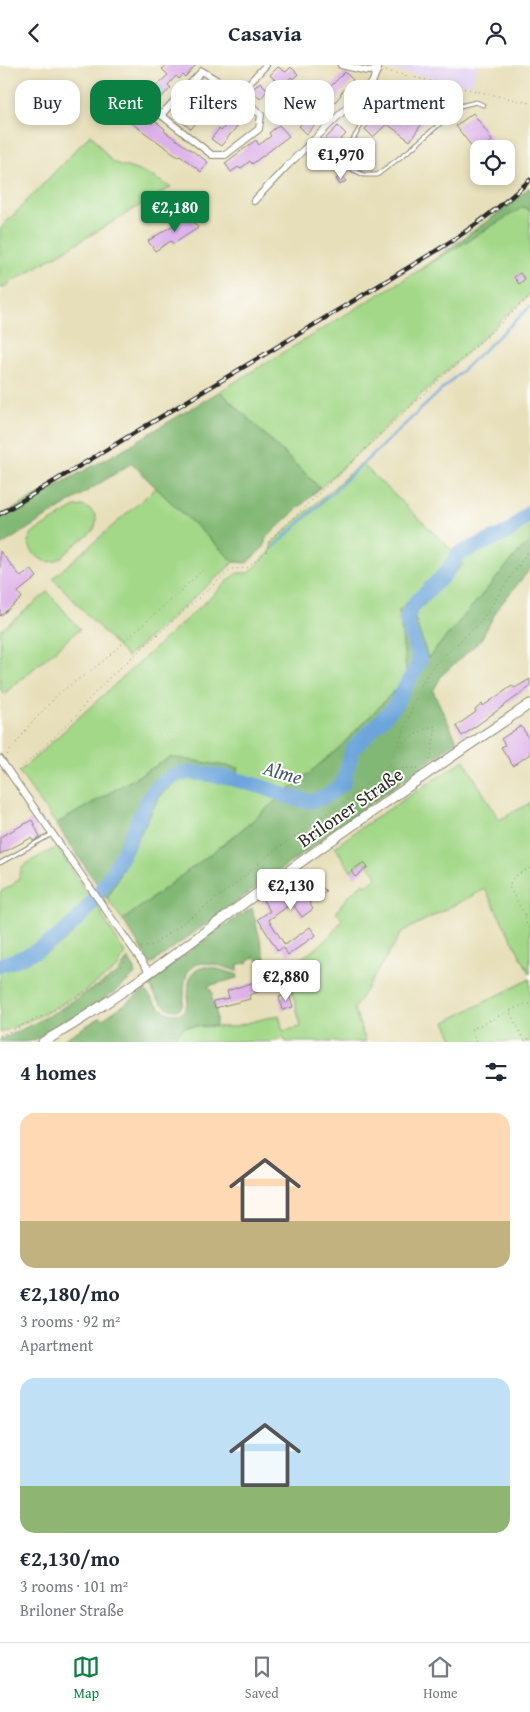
<!DOCTYPE html>
<meta charset="utf-8">
<style>
:root{--surface:#fff;--page:#f2f2f3;--text:#1f2937;--muted:#747a83;--line:#e0e1e3;--accent:#0b8043}
body{margin:0;font-family:"Gentium Book Plus",serif;background:var(--page);color:var(--text);height:100vh;display:flex;flex-direction:column;font-size:19px;white-space:nowrap}
*{box-sizing:border-box;margin:0}
p{font-size:16px;color:var(--muted)}
.icon{flex:none;width:28px;height:28px;fill:none;stroke:currentColor;stroke-width:2;stroke-linecap:round;stroke-linejoin:round}
.map{position:relative;height:977px;overflow:hidden}
.details{display:flex;flex-direction:column;background:var(--surface);flex:1}
.details>*{flex:none}
.hud{position:absolute;left:15px;top:15px;width:500px;height:45px;display:flex;gap:10px}
.buttons{position:absolute;left:470px;top:75px;display:grid;gap:10px}
.buttons a{display:grid;place-items:center;width:45px;height:45px;border-radius:10px;background:var(--surface);box-shadow:0 2px 8px #0003;font-size:25px}
.price{position:absolute;translate:-50% -42px;padding:0 11px;border-radius:5px;background:#fff;color:#222;font-size:16px;line-height:32px;filter:drop-shadow(0 1px 2px #0008)}
.price::after{content:'';position:absolute;left:50%;top:30px;width:15px;height:11px;margin-left:-8px;background:inherit;clip-path:polygon(0 0,100% 0,50% 100%)}
.price.selected{background:var(--accent);color:#fff}
ul{padding:0;list-style:none}
li{display:grid;align-content:center;gap:10px;height:265px;padding:0 20px}
li span{display:grid;place-items:center;height:155px;border-radius:15px;color:#555}
li>.icon{margin-inline-start:auto}
span .icon{width:90px;height:90px;fill:#fffc;stroke-width:1}
li b{font-size:21px}
h2{display:flex;justify-content:space-between;align-items:center;height:60px;padding:0 20px;font-size:21px}
.chip{padding:0 18px;border-radius:15px;background:var(--surface);box-shadow:0 2px 8px #0003;font-size:18px;line-height:45px}
.chip.selected{background:var(--accent);color:#fff}
header{display:flex;justify-content:space-between;align-items:center;height:65px;padding:0 20px;background:var(--surface);font-size:22px;font-weight:700}
.menu{display:flex;justify-content:space-around;align-items:center;height:70px;border-top:1px solid var(--line);background:var(--surface);font-size:14px;color:var(--muted)}
.menu a{display:grid;justify-items:center;gap:2px}
.menu .selected{color:var(--accent)}
.map>svg:first-child{display:block}
.built{fill:#e3d3f3}
.green{fill:#a3d888;stroke:#67825a}
.forest{fill:#82b874;stroke:#567250}
.lines{fill:none;stroke-linecap:round;stroke-linejoin:round}
.stream{stroke:#6ca4db;stroke-width:2.5}
.river{stroke:#6ca4db;stroke-width:15}
.building{fill:#ddb1ea}
.service-casing{stroke:#898572;stroke-width:5}
.minor-casing{stroke:#898572;stroke-width:8}
.secondary-casing{stroke:#898572;stroke-width:11}
.path{stroke:#898572;stroke-width:1;stroke-dasharray:1 4;stroke-linecap:butt}
.service{stroke:#fff;stroke-width:3}
.minor{stroke:#fff;stroke-width:6}
.secondary{stroke:#fff;stroke-width:9}
.rail-casing{stroke:#2b2b2b;stroke-width:4.5}
.rail{stroke:#fdfcf7;stroke-width:2.5;stroke-dasharray:8;stroke-linecap:butt}
.labels{text-anchor:middle;dominant-baseline:central;stroke-width:4;stroke-linejoin:round;paint-order:stroke}
.street-label{font-size:19px;fill:#2b2b2b;stroke:#fdfcf7}
.water-label{font-size:20px;font-style:italic;fill:#455b71;stroke:#fdfcf7}
</style>
<header><svg class="icon" aria-label="back" viewBox="0 0 24 24"><path d="M15 5l-7 7 7 7"/></svg>Casavia<svg class="icon" aria-label="person" viewBox="0 0 24 24"><circle cx="12" cy="8" r="4"/><path d="M4 21q1-7 8-7t8 7"/></svg></header>
<div class="map">
<svg width="530" height="977" viewBox="0 0 530 977">
<rect width="100%" height="100%" fill="#fdfcf7"/>
<filter id="ink" filterUnits="userSpaceOnUse"><feTurbulence type="fractalNoise" baseFrequency=".02" numOctaves="2"/><feDisplacementMap in="SourceGraphic" scale="10" xChannelSelector="R" yChannelSelector="G"/><feConvolveMatrix kernelMatrix="1 2 1 2 8 2 1 2 1" color-interpolation-filters="sRGB"/></filter>
<filter id="wash" filterUnits="userSpaceOnUse"><feTurbulence type="fractalNoise" baseFrequency=".0096" numOctaves="4" result="noise"/><feDisplacementMap in="SourceGraphic" scale="20" xChannelSelector="R" yChannelSelector="G"/><feGaussianBlur stdDeviation="1.12" result="paint"/><feColorMatrix in="noise" values="0 0 0 0 0 0 0 0 0 0 0 0 0 0 0 0 0 1.4 0 .05"/><feComposite in="paint" operator="in"/></filter>
<g filter="url(#wash)">
<rect width="100%" height="100%" fill="#e7dfba"/>
<polygon class="built" points="381,0 478,0 471,20 380,3"/>
<g class="green">
<polygon points="91,69 112,97 148,109 171,122 0,224 0,164"/>
<polygon points="523,142 530,146 530,229 320,423 220,326"/>
<polygon points="361,398 461,494 510,471 530,452 530,478 522,483 427,594 414,550 463,499 452,490 445,499 399,545 407,613 340,682 233,772 123,855 107,834 160,730 177,716 199,713 233,720 171,692 56,759 19,707 237,508 249,508 270,487 272,478"/>
<polygon points="156,423 234,497 127,592 53,513"/>
<path d="M82 441C90 444 97 447 96 457 96 467 83 474 76 479 66 488 55 503 41 494 33 489 30 484 28 476L32 468 75 442Z"/>
<polygon points="48,527 80,564 4,629 0,624 0,566"/>
<path d="M464 695 499 755 530 738V909L485 824 402 867 354 944 366 977H286L284 973 271 977H168L186 961 231 962 279 950 283 966 301 962 292 925 287 926 277 904C303 894 328 879 342 854L336 848C344 835 351 827 364 818L366 820 377 812 374 806 364 797 351 806 335 782 359 764Z"/>
<path d="M57 782 89 832C72 851 53 873 30 885 21 890 10 893 0 896V827L14 819 19 813 22 803 27 798Z"/>
<path d="M98 841 103 852 125 888 118 902 112 907 81 928 44 949 0 968V907C23 898 47 891 66 875 79 865 87 852 98 841Z"/>
<polygon points="530,914 530,977 455,977 445,957"/>
</g>
<g class="forest">
<polygon points="530,122 530,146 523,142 418,206 512,138"/>
<polygon points="220,326 320,423 266,473 264,482 247,498 234,497 156,423 132,398 0,481 0,451 117,388"/>
<polygon points="530,478 530,504 498,543 480,576 442,610 433,626 457,676 151,899 123,855 233,772 340,682 407,613 399,545 445,499 452,489 463,499 414,550 428,593 522,483"/>
<polygon points="171,692 239,703 233,720 199,713 177,716 160,730 107,834 56,759"/>
<path d="M252 843 268 905 260 900 258 895 255 892 252 893 247 898 238 899V906C223 903 193 887 186 912 183 922 186 933 181 943 168 952 152 929 149 917L218 865Z"/>
<path d="M128 893 135 904V909C123 924 46 974 27 977 19 977 9 977 0 977V974L11 970 52 949 118 908Z"/>
<path d="M204 902H211L238 910 237 913 208 921 213 929 211 931 216 945V961H186L168 977H59L101 952 103 954 145 925C154 935 165 954 182 948 196 934 178 909 204 902Z"/>
</g>
<g class="lines">
<polyline class="stream" points="274,482 530,242"/>
<path class="river" d="M0 900C66 882 101 834 129 775 136 762 147 731 157 722 162 718 168 714 173 711 190 702 240 715 259 721 274 725 302 740 317 735 326 733 335 724 343 719L352 685 393 643 420 596 406 553 414 539 446 508 458 489 509 467 530 447"/>
</g>
<g id="blocks">
<g class="building">
<polygon points="167,0 196,0 185,12 183,10 179,14 176,11 168,20 171,23 156,37 147,29 168,10 162,4"/>
<polygon points="278,2 286,7 291,2 298,9 293,14 291,12 282,22 270,10"/>
<polygon points="345,7 353,15 340,29 341,30 307,69 299,61 304,56 303,55 322,34 318,29 323,24 326,26"/>
<polygon points="260,17 268,25 260,34 252,25"/>
<polygon points="197,18 205,24 208,20 211,23 211,21 216,25 218,29 247,49 221,81 211,74 219,64 221,66 231,54 227,52 228,51 211,38 210,40 207,37 205,40 201,36 203,34 199,32 198,33 190,27"/>
<polygon points="131,35 138,40 135,44 141,49 140,50 152,59 154,55 165,64 164,66 208,97 201,107 180,90 179,91 175,89 124,53 127,49 123,46"/>
<polygon points="181,36 201,52 191,64 176,52 179,49 173,44"/>
<polygon points="420,36 432,44 410,76 387,59 373,72 365,64 386,43 404,59"/>
<polygon points="473,48 490,71 489,72 492,76 487,80 490,84 476,84 475,82 473,83 456,61"/>
<polygon points="279,60 289,71 252,99 250,96 240,104 238,102 231,107 225,98 256,75 259,80 271,71 269,68"/>
<polygon points="338,61 346,69 328,88 319,80"/>
<polygon points="342,110 346,116 340,120 336,114"/>
<polygon points="192,148 196,154 193,156 198,163 173,179 171,176 155,186 148,176"/>
<polygon points="520,208 525,214 519,219 514,212"/>
<polygon points="0,486 21,512 31,504 37,512 18,527 22,533 0,551"/>
<polygon points="530,614 530,622 462,671 456,661 476,647 475,645 482,639 483,641 512,621 515,623"/>
<polygon points="521,661 530,675 530,689 513,701 501,682 505,680 501,674"/>
<polygon points="32,755 40,772 33,776 31,773 0,789 0,772"/>
<polygon points="364,797 368,802 355,812 351,806"/>
<polygon points="304,812 311,823 318,818 326,826 309,838 313,844 302,852 292,838 269,855 285,880 310,862 316,870 288,890 283,882 278,886 258,854 270,846 263,835 292,814 295,818"/>
<polygon points="254,917 258,927 249,930 250,934 215,943 213,936 229,933 227,926"/>
<polygon points="289,929 293,942 282,945 279,932"/>
</g>
</g>
</g>
<g filter="url(#ink)">
<use href="#blocks" fill-opacity="0" stroke="#898572" stroke-width="1"/>
<g class="lines">
<g class="service-casing">
<g id="service">
<polyline points="373,17 376,22 372,40 348,84 347,94 353,105 364,110 377,110 411,84 460,41 476,37 483,40"/>
<polyline points="0,798 52,769"/>
</g>
</g>
<g class="minor-casing">
<g id="minor">
<polyline points="341,0 367,6 378,5"/>
<polygon points="202,6 239,29 261,50 259,64 225,90 212,90 161,50"/>
<polyline points="239,29 266,0"/>
<polyline points="135,32 161,50"/>
<polyline points="254,136 288,100 372,18 379,0"/>
<polyline points="0,694 150,908"/>
</g>
</g>
<g class="secondary-casing">
<path id="secondary" d="M43 977C119 934 186 880 255 830 346 764 437 701 530 639"/>
</g>
<g class="path">
<polyline points="386,6 530,38"/>
<polyline points="399,680 428,662 435,661 436,663 430,696"/>
<polyline points="7,690 29,661 58,629 102,597 203,505"/>
<polyline points="388,700 396,704 418,703"/>
<polyline points="18,706 76,651 88,635 110,612 231,504 247,503 268,485 269,476 384,366 530,231"/>
<path d="M530 803C521 808 508 812 510 824L525 850V856L530 864"/>
<polyline points="525,850 530,847"/>
<polyline points="141,883 153,880 237,818 271,788 360,725 379,708 388,699 398,680 420,623 427,609 435,599 479,559 526,489 530,486"/>
<polyline points="530,939 525,939 509,946 525,976 530,973"/>
<polyline points="0,971 51,947 105,915 118,905 128,890"/>
<polyline points="477,977 470,965 509,946"/>
</g>
<use href="#service" class="service"/>
<use href="#minor" class="minor"/>
<use href="#secondary" class="secondary"/>
<g class="rail-casing">
<path id="rail" d="M0 449 436 186C470 165 501 142 530 115"/>
</g>
<use href="#rail" class="rail"/>
</g>
</g>
<g class="labels">
<g class="street-label">
<text transform="translate(350 742) rotate(-35)">Briloner Straße</text>
</g>
<g class="water-label">
<text transform="translate(283 707) rotate(16)">Alme</text>
</g>
</g>
</svg>
<div class="buttons">
<a><svg class="icon" aria-label="locate" viewBox="0 0 24 24"><circle cx="12" cy="12" r="6"/><path d="M12 2v4M12 18v4M2 12h4M18 12h4"/></svg></a>
</div>
<b class="price" style="left:341px;top:115px">€1,970</b>
<b class="price selected" style="left:175px;top:168px">€2,180</b>
<b class="price" style="left:291px;top:846px">€2,130</b>
<b class="price" style="left:286px;top:937px">€2,880</b>
<div class="hud">
<a class="chip">Buy</a>
<a class="chip selected">Rent</a>
<a class="chip">Filters</a>
<a class="chip">New</a>
<a class="chip">Apartment</a>
</div>
</div>
<section class="details">
<h2>4 homes<svg class="icon" aria-label="filters" viewBox="0 0 24 24"><path d="M4 7h16M4 17h16"/><circle cx="9" cy="7" r="2"/><circle cx="15" cy="17" r="2"/></svg></h2>
<ul>
<li><span style="background:linear-gradient(#ffd9b3 70%,#c2b280 0)"><svg class="icon" aria-label="home" viewBox="0 0 24 24"><path d="M3 11l9-7 9 7M6 9v11h12V9"/></svg></span><div><b>€2,180/mo</b><p>3 rooms · 92 m²</p><p>Apartment</p></div></li>
<li><span style="background:linear-gradient(#bfe0f5 70%,#8fb573 0)"><svg class="icon" aria-label="home" viewBox="0 0 24 24"><path d="M3 11l9-7 9 7M6 9v11h12V9"/></svg></span><div><b>€2,130/mo</b><p>3 rooms · 101 m²</p><p>Briloner Straße</p></div></li>
</ul>
</section>
<nav class="menu">
<a class="selected"><svg class="icon" aria-label="map" viewBox="0 0 24 24"><path d="M3 6l6-2 6 2 6-2v14l-6 2-6-2-6 2zM9 4v14M15 6v14"/></svg>Map</a>
<a><svg class="icon" aria-label="saved" viewBox="0 0 24 24"><path d="M7 4h10v16l-5-4-5 4z"/></svg>Saved</a>
<a><svg class="icon" aria-label="home" viewBox="0 0 24 24"><path d="M3 11l9-7 9 7M6 9v11h12V9"/></svg>Home</a>
</nav>
